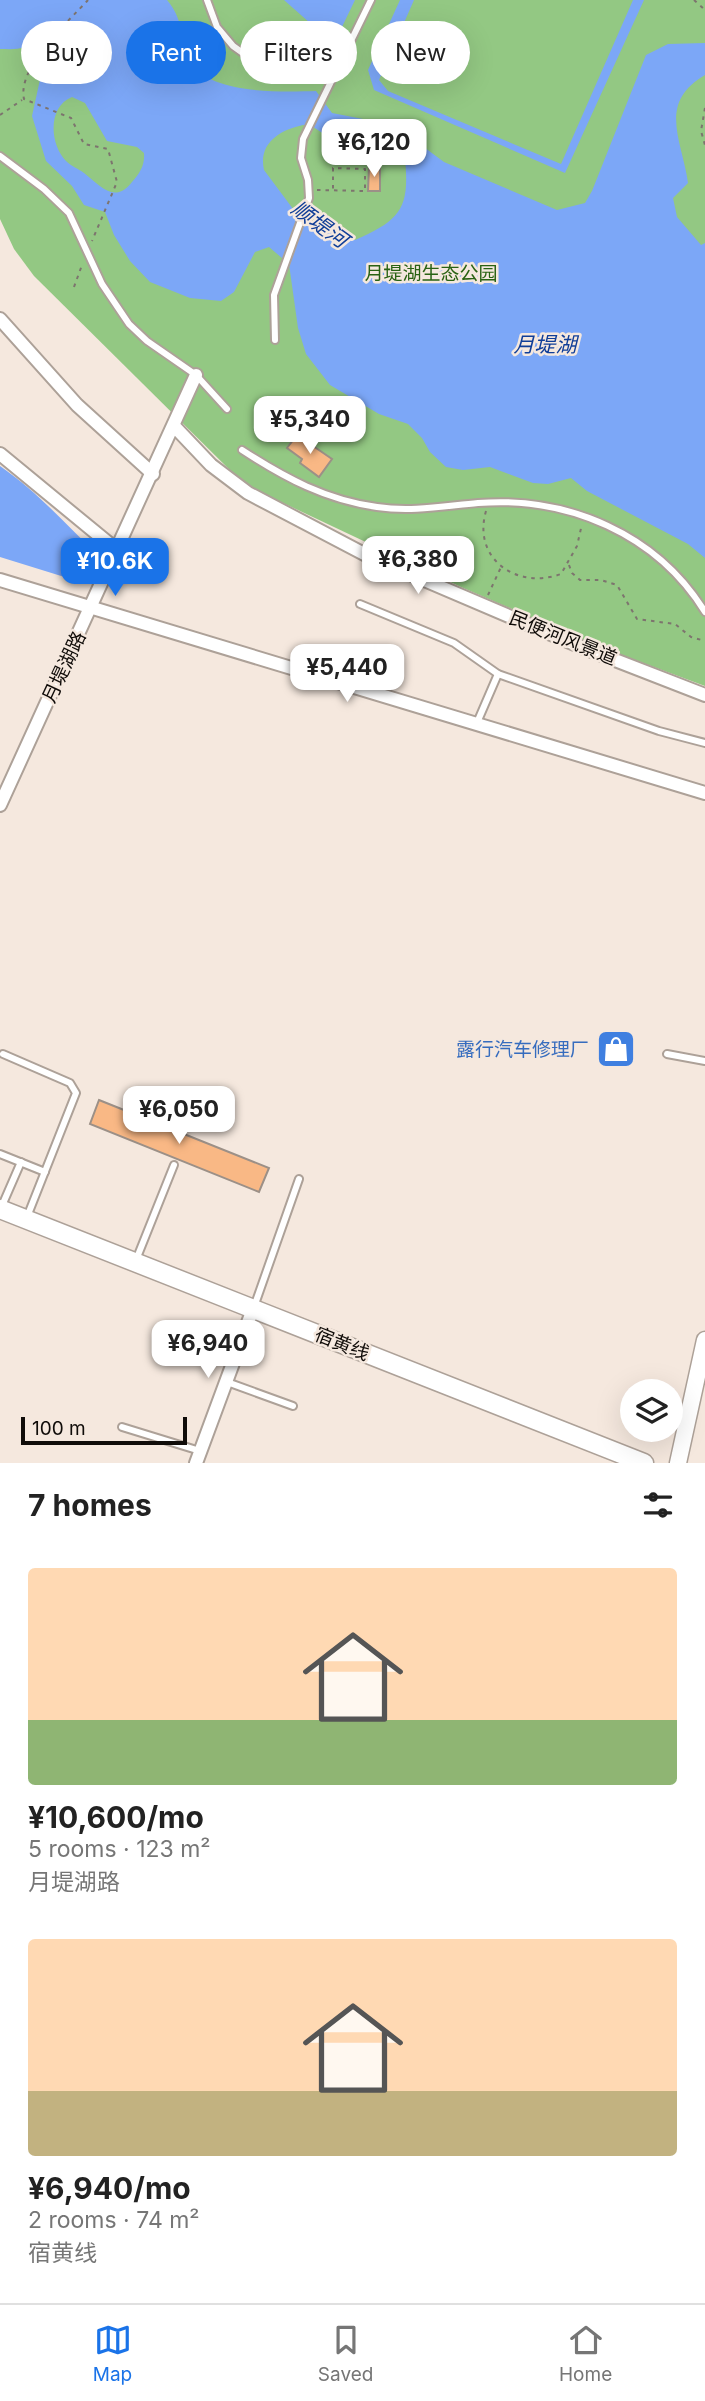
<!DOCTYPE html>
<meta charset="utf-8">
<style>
:root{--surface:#fff;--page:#f6f6f6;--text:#222;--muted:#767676;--line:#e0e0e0;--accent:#1a73e8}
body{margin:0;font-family:Inter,"Noto Sans SC",sans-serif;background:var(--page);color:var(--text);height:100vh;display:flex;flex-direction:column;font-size:26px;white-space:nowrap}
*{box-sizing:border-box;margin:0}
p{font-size:23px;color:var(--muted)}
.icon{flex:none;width:38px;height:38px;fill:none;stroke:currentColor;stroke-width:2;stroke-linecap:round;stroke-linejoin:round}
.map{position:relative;height:1463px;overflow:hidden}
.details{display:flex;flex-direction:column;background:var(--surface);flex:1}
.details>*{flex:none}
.banner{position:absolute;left:21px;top:21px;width:663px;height:63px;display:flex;gap:14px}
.tools{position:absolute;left:620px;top:1379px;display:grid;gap:14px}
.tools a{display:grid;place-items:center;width:63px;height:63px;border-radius:50%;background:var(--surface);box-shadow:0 7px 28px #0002;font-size:35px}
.scale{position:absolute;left:21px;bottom:18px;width:166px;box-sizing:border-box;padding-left:7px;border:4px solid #100c09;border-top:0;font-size:19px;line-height:24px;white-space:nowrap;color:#100c09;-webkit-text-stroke:5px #f5e8de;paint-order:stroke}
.price{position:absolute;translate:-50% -60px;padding:0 16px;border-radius:14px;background:#fff;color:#222;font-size:23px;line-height:46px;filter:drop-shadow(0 2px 4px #0008)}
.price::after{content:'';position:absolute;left:50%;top:42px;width:21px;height:16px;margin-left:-10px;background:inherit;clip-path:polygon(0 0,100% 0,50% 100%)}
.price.active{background:var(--accent);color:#fff}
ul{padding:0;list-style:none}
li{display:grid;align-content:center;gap:14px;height:371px;padding:0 28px}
li span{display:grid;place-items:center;height:217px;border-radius:7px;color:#555}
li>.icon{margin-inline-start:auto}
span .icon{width:126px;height:126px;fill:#fffc;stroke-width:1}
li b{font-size:30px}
h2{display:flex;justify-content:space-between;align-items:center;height:84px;padding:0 28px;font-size:30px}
.tag{padding:0 24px;border-radius:32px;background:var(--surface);box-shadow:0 7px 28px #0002;font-size:24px;line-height:63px}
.tag.active{background:var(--accent);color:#fff}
.tabs{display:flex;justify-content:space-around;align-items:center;height:98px;border-top:2px solid var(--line);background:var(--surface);font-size:19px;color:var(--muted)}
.tabs a{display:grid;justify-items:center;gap:4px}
.tabs .active{color:var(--accent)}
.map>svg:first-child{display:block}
.green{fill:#93c883}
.water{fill:#7ca7f7;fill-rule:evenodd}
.building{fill:#f9b885;stroke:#9c9087;stroke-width:2}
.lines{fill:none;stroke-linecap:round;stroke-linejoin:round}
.service-casing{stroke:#ada198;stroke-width:10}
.minor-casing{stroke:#ada198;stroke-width:16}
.tertiary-casing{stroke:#ada198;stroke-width:19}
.secondary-casing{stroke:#ada198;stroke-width:21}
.path{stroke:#7d746e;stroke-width:2;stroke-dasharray:3.5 5;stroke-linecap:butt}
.service{stroke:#fff;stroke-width:6}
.minor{stroke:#fff;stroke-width:12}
.tertiary{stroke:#fff;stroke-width:16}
.secondary{stroke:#fff;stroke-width:18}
.labels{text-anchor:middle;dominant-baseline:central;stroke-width:5;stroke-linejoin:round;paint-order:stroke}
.park-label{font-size:19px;fill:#296213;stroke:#f5e8de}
.street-label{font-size:19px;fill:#100c09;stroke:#f5e8de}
.shop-label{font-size:19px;fill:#366cbe;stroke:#f5e8de;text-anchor:end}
.water-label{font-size:21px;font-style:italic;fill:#103e98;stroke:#f5e8de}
</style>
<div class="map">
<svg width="705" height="1463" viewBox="0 0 705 1463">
<rect width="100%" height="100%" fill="#f5e8de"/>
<polygon class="green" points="0,0 705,0 705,686 600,647 461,587 245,485 34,276 14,249 0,219"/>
<g class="water">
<path d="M0 0H167C183 18 181 39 190 60 207 95 282 92 316 91L332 113 394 125 444 162 557 210 585 203 592 191 646 55 668 44 705 43V75C657 103 682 140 688 183L673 198 677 217 701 245 705 243V558L688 544 587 491 571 478 548 484 533 483 490 467 463 470 446 467 430 452 422 438 408 424 379 414 330 385 306 354 298 328 289 264 269 247 255 252 234 292 221 301 190 298 150 282 130 261 114 235 105 212 84 205 72 186 46 161 32 116 41 75 57 48C48 33 38 44 25 47 17 50 8 49 0 49ZM72 97 85 103 107 141 137 147 144 153C145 165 140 173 132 182 114 205 100 185 84 173 79 169 71 166 66 161 49 144 48 106 72 97ZM303 125 312 126 331 139C361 135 380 143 405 159 410 209 400 220 355 240L302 221 264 170C258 143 280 130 303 125Z"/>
<polygon points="284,0 355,0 340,31 328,39"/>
<polygon points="400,0 414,0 379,80 388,91 561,164 633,0 644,0 565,173 374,90 368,70"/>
<path d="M0 466C39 493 66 525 100 557L94 577 87 584 0 557Z"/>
</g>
<g class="building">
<polygon points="369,167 380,167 380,191 368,191"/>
<polygon points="297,435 332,459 319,477 300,463 302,459 287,448"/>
<polygon points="99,1100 269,1168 259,1192 90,1124"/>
</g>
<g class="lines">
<g class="service-casing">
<g id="service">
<polyline points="207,0 217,27 233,46 247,56 307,65 333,78"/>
<polyline points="0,156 44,189 69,213 102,284 129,324 147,341 196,375 227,409"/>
<polyline points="275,340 274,295 309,198 308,180 301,158 303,139 371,0"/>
<path d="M242 450C285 478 326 500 377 507 412 512 444 506 478 503 568 496 657 534 705 612"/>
<polyline points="360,604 454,643 498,674 659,731 705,743"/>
<polyline points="476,725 498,674"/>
<polyline points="3,1054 70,1083 76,1093 27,1217"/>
<polyline points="667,1054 705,1061"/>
<polyline points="0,1154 45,1172"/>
<polyline points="1,1208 21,1162"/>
<polyline points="136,1260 174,1165"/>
<polyline points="254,1307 299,1179"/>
<polyline points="227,1382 293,1406"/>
<polyline points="122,1427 200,1451"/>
</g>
</g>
<g class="minor-casing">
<g id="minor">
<polyline points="0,319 77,405 153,474"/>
<polyline points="174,426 211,465 248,493 368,556 579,646 705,695"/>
<polyline points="0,454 118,551"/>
<polyline points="0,580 705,793"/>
<polyline points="0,805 196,375"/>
<polyline points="196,1463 253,1309"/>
</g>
</g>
<g class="tertiary-casing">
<polyline id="tertiary" points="678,1463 705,1340"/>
</g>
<g class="secondary-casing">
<polyline id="secondary" points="0,1209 644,1463"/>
</g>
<g class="path">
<path d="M88 0C68 22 17 67 24 99L71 118 84 144 108 149 117 182 92 241"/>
<polyline points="694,0 705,10"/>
<polyline points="705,108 701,131 705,145"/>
<polyline points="0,115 22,100"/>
<polyline points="317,190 365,191 365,169 333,168 333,191"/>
<polyline points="74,287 82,265"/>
<path d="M486 511C472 559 517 590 561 574L577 546 582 524"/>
<polyline points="569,565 572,573 580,580 601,580 617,585 637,619 675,624 691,637 705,641"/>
<polyline points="488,595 502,565"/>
</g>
<use href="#service" class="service"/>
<use href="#minor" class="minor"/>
<use href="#tertiary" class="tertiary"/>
<use href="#secondary" class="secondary"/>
</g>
<defs>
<g id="shop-square" transform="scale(2.0125)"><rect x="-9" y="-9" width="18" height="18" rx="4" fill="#3f7fe0" stroke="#f5e8de"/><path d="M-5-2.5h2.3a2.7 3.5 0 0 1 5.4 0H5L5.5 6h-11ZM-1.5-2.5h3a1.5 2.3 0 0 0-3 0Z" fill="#fff"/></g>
</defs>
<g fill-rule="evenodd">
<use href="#shop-square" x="616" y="1049"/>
</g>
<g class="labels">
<g class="park-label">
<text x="431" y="273">月堤湖生态公园</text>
</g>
<g class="street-label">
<text transform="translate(563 638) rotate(22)">民便河风景道</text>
<text transform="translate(64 667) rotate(-65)">月堤湖路</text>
<text transform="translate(342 1344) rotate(22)">宿黄线</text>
</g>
<g class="shop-label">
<text x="589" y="1049">露行汽车修理厂</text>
</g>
<g class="water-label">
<text transform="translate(320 224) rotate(36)">顺堤河</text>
<text x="545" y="344">月堤湖</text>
</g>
</g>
</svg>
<div class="tools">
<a><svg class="icon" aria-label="layers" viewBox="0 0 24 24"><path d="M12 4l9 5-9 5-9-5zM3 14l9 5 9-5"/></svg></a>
</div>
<div class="scale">100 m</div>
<b class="price" style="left:374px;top:179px">¥6,120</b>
<b class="price" style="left:310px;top:456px">¥5,340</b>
<b class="price" style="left:418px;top:596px">¥6,380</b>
<b class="price active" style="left:115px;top:598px">¥10.6K</b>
<b class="price" style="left:347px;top:704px">¥5,440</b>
<b class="price" style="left:179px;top:1146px">¥6,050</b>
<b class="price" style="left:208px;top:1380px">¥6,940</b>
<div class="banner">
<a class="tag">Buy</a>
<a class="tag active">Rent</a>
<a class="tag">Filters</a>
<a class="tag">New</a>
</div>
</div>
<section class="details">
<h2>7 homes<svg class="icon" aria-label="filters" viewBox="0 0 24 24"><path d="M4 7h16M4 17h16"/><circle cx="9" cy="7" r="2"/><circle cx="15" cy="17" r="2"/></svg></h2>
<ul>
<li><span style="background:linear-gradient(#ffd9b3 70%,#8fb573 0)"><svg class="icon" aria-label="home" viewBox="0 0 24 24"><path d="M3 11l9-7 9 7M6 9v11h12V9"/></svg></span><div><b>¥10,600/mo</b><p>5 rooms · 123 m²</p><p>月堤湖路</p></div></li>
<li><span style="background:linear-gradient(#ffd9b3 70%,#c2b280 0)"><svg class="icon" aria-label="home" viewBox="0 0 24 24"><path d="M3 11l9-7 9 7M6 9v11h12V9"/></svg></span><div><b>¥6,940/mo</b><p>2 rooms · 74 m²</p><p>宿黄线</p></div></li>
</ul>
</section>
<nav class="tabs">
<a class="active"><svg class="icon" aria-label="map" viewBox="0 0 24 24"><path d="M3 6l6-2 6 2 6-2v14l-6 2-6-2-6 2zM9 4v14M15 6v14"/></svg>Map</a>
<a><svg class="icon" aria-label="saved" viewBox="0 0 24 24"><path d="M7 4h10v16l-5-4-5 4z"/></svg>Saved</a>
<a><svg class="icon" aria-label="home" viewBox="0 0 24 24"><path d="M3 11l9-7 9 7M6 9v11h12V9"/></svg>Home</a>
</nav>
